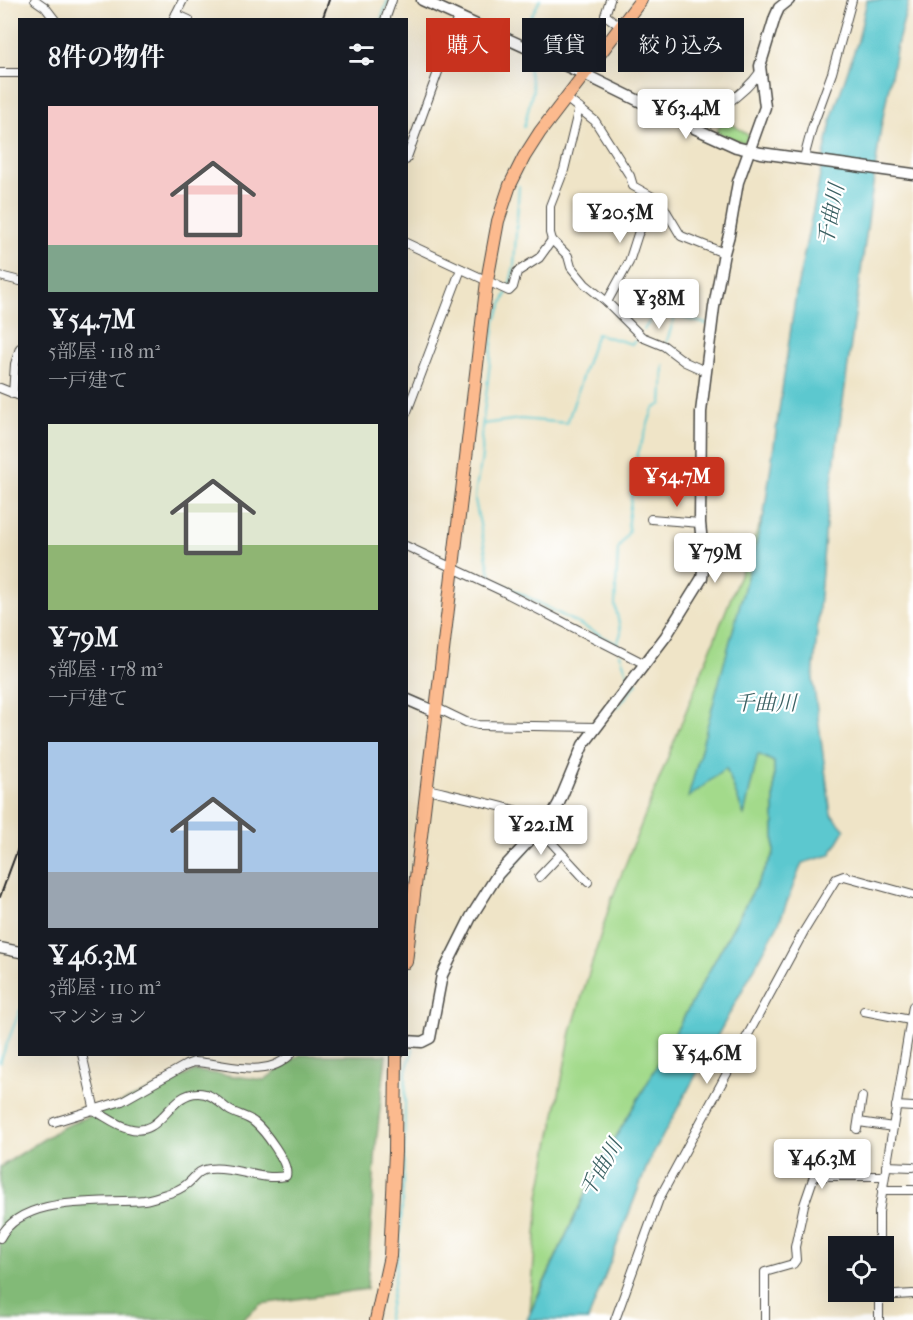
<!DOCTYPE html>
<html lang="ja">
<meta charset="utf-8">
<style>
:root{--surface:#171b24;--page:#242831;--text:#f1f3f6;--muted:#9ea1a6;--accent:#c8321e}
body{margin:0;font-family:"IM FELL French Canon","Noto Serif JP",serif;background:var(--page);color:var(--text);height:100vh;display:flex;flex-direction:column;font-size:22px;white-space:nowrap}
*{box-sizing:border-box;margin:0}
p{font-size:20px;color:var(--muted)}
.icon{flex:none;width:33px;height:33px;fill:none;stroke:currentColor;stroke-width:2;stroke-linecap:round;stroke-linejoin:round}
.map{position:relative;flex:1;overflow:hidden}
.side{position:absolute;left:18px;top:18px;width:390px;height:1038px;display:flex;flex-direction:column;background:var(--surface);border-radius:0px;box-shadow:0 6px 24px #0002}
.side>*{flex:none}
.hud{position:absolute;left:426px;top:18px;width:396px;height:54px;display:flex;gap:12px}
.controls{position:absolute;left:828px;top:1236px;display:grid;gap:12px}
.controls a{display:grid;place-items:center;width:66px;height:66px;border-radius:0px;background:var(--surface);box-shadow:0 6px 24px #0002;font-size:30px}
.price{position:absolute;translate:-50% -51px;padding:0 14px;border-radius:6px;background:#fff;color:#222;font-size:20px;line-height:39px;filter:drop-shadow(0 2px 3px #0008)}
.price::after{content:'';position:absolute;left:50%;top:36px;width:18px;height:14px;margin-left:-9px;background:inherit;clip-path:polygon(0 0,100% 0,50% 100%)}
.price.current{background:var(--accent);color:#fff}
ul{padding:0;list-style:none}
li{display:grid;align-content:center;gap:12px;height:318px;padding:0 30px}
li span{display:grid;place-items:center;height:186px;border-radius:0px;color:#555}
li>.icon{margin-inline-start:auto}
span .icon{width:108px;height:108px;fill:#fffc;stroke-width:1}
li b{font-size:26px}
h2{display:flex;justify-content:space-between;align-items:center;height:72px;padding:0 30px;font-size:26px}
.chip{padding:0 21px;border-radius:0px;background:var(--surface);box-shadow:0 6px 24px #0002;font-size:21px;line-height:54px}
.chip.current{background:var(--accent);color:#fff}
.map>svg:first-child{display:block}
.green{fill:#a3da8b;stroke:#67825b;stroke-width:1.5}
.forest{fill:#82ba77;stroke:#567251;stroke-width:1.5}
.water{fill:#5bc8cf;stroke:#437a7d;stroke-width:1.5}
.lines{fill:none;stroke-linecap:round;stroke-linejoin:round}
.stream{stroke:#5bc8cf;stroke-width:2}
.minor-casing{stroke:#484742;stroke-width:10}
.tertiary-casing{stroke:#484742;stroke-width:13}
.primary-casing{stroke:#484742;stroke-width:14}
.minor{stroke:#fff;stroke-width:8}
.tertiary{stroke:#fff;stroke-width:10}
.primary{stroke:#fcba8e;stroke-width:12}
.rail{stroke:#2b2b2b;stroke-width:2}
.labels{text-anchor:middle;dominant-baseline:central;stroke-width:4.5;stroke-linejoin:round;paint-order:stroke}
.water-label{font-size:21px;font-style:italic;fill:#3c6264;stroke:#fff}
</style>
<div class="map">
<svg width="913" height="1320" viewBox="0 0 913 1320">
<rect width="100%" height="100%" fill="#fff"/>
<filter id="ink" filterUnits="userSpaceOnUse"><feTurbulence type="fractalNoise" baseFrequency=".0167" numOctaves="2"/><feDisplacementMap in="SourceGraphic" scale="12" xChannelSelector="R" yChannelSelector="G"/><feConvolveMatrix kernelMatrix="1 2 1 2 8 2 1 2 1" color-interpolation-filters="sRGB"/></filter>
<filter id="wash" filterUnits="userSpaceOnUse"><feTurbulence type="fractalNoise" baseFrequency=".008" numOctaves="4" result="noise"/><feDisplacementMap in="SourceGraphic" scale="24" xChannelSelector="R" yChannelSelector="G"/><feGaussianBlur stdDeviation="1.35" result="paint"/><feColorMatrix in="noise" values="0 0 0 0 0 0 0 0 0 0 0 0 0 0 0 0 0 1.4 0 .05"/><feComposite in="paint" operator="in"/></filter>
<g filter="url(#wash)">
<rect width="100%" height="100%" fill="#efe4c7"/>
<g class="green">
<polygon points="725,119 749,136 744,143 716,132"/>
<polygon points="764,514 689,796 726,768 744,814 758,753 774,762 774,853 648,1082 595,1173 530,1312 539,1197 571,1032 611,901"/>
</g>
<polygon class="forest" points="300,1055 386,1055 376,1145 367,1289 261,1304 242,1320 0,1320 0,1167 61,1128 196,1071 264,1080"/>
<polygon class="water" points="867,0 909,0 897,45 881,127 826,524 813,680 831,814 845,830 830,855 802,863 779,923 649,1161 588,1320 527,1320 595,1173 648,1082 774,853 774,762 758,754 744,815 726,768 688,798 764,514 796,293 832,117 858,40"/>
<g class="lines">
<g class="stream">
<polyline points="381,20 388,0"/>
<polyline points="528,45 527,40 522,33 540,0"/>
<polyline points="524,127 533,89 529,71 527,52"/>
<polyline points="509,288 514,266 519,186"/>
<path d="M507 293 495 321 481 437C486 459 475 478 475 500L491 578 617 644V646"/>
<polyline points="644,330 658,307 675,316"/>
<polyline points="666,344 675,316 707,324"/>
<path d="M483 424 520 419 567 423C578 393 585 363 597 334L632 344 635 341"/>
<polyline points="617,644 621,633 615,605 618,549 629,531 628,521 637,456 653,409 662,404 664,366"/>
<polyline points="620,654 629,678"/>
<polyline points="617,708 637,683 635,682"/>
<polyline points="546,830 560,813 564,804"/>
<polyline points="499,883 529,849"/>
<polyline points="0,1062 20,1010"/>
<path d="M387 1320C406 1239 403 1154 406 1071L413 1049"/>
</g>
</g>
</g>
<g filter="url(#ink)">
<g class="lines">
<g class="minor-casing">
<g id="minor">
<polyline points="35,0 45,7 55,20"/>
<polyline points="610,0 605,15 620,26"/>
<polyline points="176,14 189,20"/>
<polyline points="173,20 183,0"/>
<polyline points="385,20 392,0"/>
<polyline points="0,73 20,73"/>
<polyline points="566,98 595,121 630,176 633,186 660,201 681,236 724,253"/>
<polyline points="579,108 564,170 550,206 550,233 552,240 568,256 571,267 585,284 607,302 642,337 664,346 685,362 705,371"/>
<path d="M694 128C701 117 714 113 725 105 738 96 751 85 760 72"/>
<polyline points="804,158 812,128 832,73 852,0"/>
<polyline points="406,160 458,17"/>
<polyline points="406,243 509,291 513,287 517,272 539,258 552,240"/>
<polyline points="0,276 20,281"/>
<polyline points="607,302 629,262 638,234 656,198"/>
<polyline points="0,388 20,396"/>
<polyline points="13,394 15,364 20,348"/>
<polyline points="406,414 461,269"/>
<polyline points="651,519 700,523"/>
<polyline points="406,546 502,591 645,664"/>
<polyline points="437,708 466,722 478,725 597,727"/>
<path d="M427 789C447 794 537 813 547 822"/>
<polyline points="540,830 588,882"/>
<polyline points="539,877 561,854"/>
<polyline points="864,1011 910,1020"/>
<polyline points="896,1106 913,1107"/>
<path d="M54 1122 122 1101 186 1065 194 1062C227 1063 265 1081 291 1054"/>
<polyline points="859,1122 893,1127"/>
<polyline points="857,1129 862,1097"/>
<polyline points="886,1166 913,1167"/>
<polyline points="882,1190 913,1190"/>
<path d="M0 1238C23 1194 101 1204 144 1200 152 1199 159 1196 166 1194 174 1192 181 1189 187 1184 195 1178 197 1170 209 1169 235 1166 259 1181 286 1176 290 1164 264 1130 254 1122 247 1116 237 1115 229 1110 218 1102 212 1093 198 1093 168 1093 162 1139 128 1128 116 1125 105 1116 95 1111L82 1054"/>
<polyline points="879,1246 879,1212 913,1006"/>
<polyline points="879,1296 913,1294"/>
<polyline points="615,1320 659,1199 804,931 836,879 844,876 913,895"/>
<polyline points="765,1320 765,1272 793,1264 796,1260 795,1247 804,1205 814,1176 884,1176"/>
<polyline points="879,1320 879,1293"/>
</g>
</g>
<g class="tertiary-casing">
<g id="tertiary">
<polyline points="422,0 584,74 694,128 736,147 761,153 913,174"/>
<polyline points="406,699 436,712"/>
<polyline points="0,948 20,952"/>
<polyline points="406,1041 422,1042 430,1038 442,975 471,917 498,874 551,817 559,803 583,745 666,636 702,578 704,563 700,523 701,412 714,307 724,253 729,235 738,182 765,107 760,66 775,17 779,8 789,0"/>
</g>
</g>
<g class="primary-casing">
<g id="primary">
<polyline points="406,962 487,281 498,221 510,185 524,157 540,132 641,0"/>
<polyline points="376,1320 390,1256 395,1152 396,1054"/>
</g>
</g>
<use href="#minor" class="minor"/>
<use href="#tertiary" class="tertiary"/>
<use href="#primary" class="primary"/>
<g class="rail">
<polyline points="322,20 329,0"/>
<polyline points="0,897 20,843"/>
</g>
</g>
</g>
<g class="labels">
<g class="water-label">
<text transform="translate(831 215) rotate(-79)">千曲川</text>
<text x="765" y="703">千曲川</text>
<text transform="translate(601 1168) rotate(-60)">千曲川</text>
</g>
</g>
</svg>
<div class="controls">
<a><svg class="icon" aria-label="locate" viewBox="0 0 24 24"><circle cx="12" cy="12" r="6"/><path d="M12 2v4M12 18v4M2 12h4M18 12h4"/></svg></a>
</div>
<b class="price" style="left:686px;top:140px">¥63.4M</b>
<b class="price" style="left:620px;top:244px">¥20.5M</b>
<b class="price" style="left:659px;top:330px">¥38M</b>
<b class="price current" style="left:677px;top:508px">¥54.7M</b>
<b class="price" style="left:715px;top:584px">¥79M</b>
<b class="price" style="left:541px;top:856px">¥22.1M</b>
<b class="price" style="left:707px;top:1085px">¥54.6M</b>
<b class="price" style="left:822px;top:1190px">¥46.3M</b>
<div class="hud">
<a class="chip current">購入</a>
<a class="chip">賃貸</a>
<a class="chip">絞り込み</a>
</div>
<section class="side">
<h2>8件の物件<svg class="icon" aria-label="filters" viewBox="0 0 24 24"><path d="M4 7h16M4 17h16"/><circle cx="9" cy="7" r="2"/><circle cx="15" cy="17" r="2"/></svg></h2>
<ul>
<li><span style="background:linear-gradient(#f6c9c9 75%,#7fa58c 0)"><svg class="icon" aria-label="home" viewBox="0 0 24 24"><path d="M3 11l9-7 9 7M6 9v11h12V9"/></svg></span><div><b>¥54.7M</b><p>5部屋 · 118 m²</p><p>一戸建て</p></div></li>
<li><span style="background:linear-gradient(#dfe7d0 65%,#8fb573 0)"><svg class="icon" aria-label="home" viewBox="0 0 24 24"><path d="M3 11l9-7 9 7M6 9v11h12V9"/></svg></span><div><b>¥79M</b><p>5部屋 · 178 m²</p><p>一戸建て</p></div></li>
<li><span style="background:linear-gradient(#a9c7e8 70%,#9aa5b1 0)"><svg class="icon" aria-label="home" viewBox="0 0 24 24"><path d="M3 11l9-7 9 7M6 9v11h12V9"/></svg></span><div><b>¥46.3M</b><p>3部屋 · 110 m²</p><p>マンション</p></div></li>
</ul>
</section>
</div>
